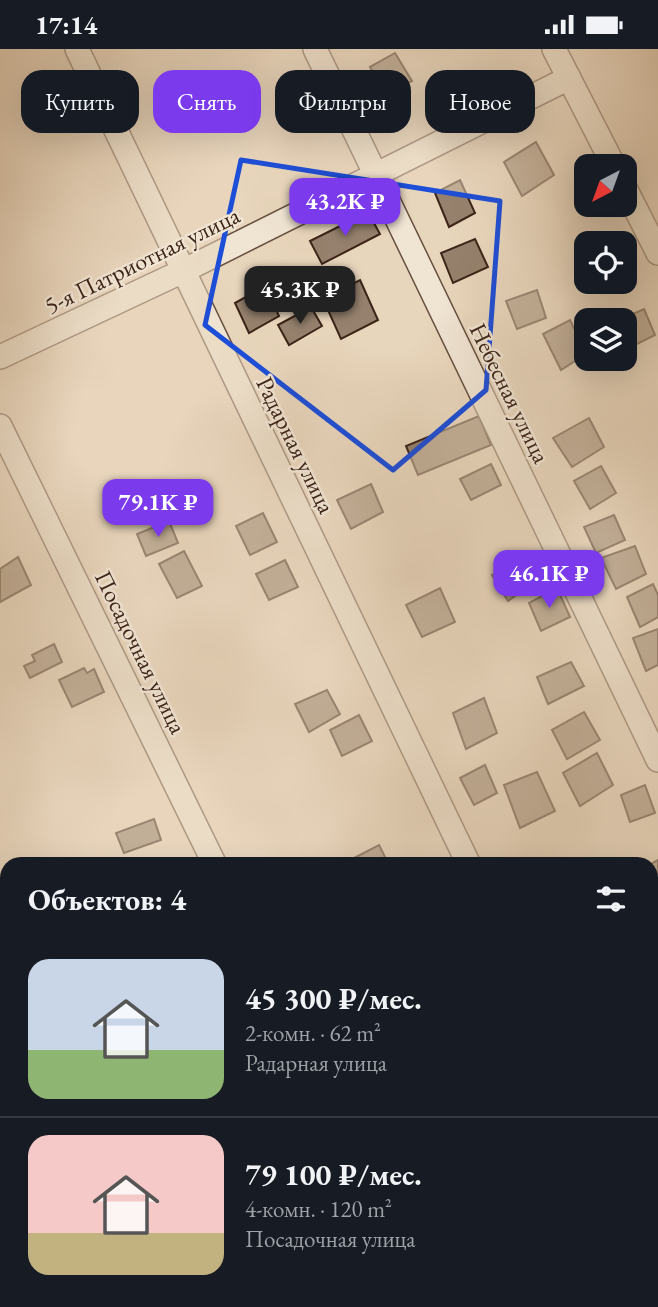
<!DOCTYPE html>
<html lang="ru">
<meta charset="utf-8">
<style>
:root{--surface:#171b24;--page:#242831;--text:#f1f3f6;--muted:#9ea1a6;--line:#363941;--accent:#7c3aed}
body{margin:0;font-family:"EB Garamond",serif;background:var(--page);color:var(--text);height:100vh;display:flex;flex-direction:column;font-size:26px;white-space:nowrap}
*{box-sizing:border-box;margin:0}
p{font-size:23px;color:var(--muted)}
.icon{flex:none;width:38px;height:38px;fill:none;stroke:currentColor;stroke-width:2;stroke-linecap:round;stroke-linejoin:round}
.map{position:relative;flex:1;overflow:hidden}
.sheet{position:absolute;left:0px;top:808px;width:658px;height:450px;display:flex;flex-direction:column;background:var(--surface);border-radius:21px 21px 0 0;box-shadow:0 7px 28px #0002}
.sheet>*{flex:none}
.guide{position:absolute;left:21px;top:21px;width:616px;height:63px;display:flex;gap:14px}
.needle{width:46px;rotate:221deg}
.buttons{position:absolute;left:574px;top:105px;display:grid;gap:14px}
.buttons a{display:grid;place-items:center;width:63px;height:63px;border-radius:14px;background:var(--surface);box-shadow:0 7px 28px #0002;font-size:35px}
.price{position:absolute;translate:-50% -60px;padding:0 16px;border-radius:14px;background:var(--accent);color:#fff;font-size:23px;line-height:46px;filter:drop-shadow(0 2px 4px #0008)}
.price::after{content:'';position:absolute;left:50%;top:42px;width:21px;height:16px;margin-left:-10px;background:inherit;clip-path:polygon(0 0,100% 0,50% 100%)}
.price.active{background:#222;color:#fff}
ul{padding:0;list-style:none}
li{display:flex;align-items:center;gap:21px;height:175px;padding:0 28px}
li+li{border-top:2px solid var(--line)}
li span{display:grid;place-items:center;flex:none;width:196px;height:140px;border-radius:21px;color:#555}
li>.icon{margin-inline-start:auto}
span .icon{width:84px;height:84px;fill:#fffc;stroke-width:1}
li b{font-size:30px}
h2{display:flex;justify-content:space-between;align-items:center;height:84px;padding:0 28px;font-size:30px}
.tag{padding:0 24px;border-radius:21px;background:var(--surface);box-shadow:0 7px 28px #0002;font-size:24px;line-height:63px}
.tag.active{background:var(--accent);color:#fff}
.status{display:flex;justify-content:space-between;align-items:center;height:49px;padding:0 35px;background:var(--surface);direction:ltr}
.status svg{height:19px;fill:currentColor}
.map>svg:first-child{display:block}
.building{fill:#95816d;stroke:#3c2418;stroke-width:2}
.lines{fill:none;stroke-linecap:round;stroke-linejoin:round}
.minor-casing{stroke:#675041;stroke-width:26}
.minor{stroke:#f0e4d3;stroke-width:23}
.marked{fill:none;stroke:#1d4ed8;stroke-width:5;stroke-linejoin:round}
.labels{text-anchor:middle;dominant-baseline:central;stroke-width:5;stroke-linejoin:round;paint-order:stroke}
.street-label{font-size:24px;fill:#3c2418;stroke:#f0e4d3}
</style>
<div class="status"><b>17:14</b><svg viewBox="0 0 49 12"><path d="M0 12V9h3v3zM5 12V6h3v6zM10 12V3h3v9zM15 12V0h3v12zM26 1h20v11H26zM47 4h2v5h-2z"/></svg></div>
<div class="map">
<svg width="658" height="1258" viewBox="0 0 658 1258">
<rect width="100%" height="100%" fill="#e8d6bc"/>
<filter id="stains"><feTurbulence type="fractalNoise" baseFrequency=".00286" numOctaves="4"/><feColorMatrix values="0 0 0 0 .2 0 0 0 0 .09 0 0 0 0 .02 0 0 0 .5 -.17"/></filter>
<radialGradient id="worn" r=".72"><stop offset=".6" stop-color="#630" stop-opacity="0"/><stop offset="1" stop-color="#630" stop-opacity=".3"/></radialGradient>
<g class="building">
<polygon points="395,4 412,32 384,44 370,18"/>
<polygon points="536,93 554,126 522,147 504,113"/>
<polygon points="460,131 475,164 449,178 435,144"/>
<polygon points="368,163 380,185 322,215 310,192"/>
<polygon points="475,190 488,218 453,234 441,204"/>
<polygon points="360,231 378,271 341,290 323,250"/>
<polygon points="266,237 279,267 249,284 235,254"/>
<polygon points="537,241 546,269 517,280 506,252"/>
<polygon points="311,258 322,277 289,296 278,276"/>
<polygon points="644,260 655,286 625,301 625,271 619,271"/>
<polygon points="570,271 586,305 561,321 543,285"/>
<polygon points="479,367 491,396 418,426 406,397"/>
<polygon points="589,369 604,398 572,418 553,389"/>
<polygon points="491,415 501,436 471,451 460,430"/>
<polygon points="601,417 616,444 590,460 574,432"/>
<polygon points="371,435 383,463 351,480 337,451"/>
<polygon points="263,464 277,493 250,506 236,477"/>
<polygon points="614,466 625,491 596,504 584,478"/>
<polygon points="169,472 178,494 146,507 137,485"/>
<polygon points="635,497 646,525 616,540 601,509"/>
<polygon points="184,502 202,537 177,549 159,515"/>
<polygon points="524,507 536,532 508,552 492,526"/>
<polygon points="18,508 31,536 0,553 0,520"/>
<polygon points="285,511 298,538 269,551 256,525"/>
<polygon points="653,535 658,546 658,568 640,578 627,548"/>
<polygon points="440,539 455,573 422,588 406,556"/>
<polygon points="557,539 570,568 541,582 529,554"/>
<polygon points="658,580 658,616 646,622 633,589"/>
<polygon points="54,595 62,613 30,629 24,617 35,612 32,606"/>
<polygon points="571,613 584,637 548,655 537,628"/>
<polygon points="84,619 87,624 94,620 104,643 72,658 59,631"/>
<polygon points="327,641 340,665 309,683 295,655"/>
<polygon points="484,649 497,684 466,700 453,664"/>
<polygon points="584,663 600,691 567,710 552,681"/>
<polygon points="359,666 372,692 342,707 330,681"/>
<polygon points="597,704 613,736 580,757 563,724"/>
<polygon points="485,716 497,744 474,756 460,729"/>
<polygon points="537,723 555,762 520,779 504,736"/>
<polygon points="645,736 655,764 630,773 621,746"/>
<polygon points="154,770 161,791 124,804 116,784"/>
<polygon points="379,796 389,816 354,816 352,810"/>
<polygon points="658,811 658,849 651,853 649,816"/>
<polygon points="658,1054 658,1071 651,1058"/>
<polygon points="658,1109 658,1147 651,1132 651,1112"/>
<polygon points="7,1189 7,1229 0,1215 0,1192"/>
<polygon points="340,1251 345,1251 349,1258 328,1258"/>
</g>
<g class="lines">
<g class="minor-casing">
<g id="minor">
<polyline points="77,0 469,816"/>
<polyline points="315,0 658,711"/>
<polyline points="554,0 614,117"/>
<polyline points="625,139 658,204"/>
<polyline points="0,308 183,222 569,29"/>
<polyline points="0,377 215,816"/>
<polyline points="651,1195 658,1209"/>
<polyline points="170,1251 172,1258"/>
<polyline points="429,1251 433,1258"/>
<polyline points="577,1258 591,1251"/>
</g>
</g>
<use href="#minor" class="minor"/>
</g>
<path d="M0 0H658V1258H0ZM241 111 500 152 486 341 393 421 205 276Z" fill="#e8d6bc" fill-opacity=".55" fill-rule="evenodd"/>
<path class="marked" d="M241 111 500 152 486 341 393 421 205 276Z"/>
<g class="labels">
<g class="street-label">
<text transform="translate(142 211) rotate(-26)">5-я Патриотная улица</text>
<text transform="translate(510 344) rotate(64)">Небесная улица</text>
<text transform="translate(296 396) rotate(64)">Радарная улица</text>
<text transform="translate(141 603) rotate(64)">Посадочная улица</text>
</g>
</g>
<rect width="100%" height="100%" filter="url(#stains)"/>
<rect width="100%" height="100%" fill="url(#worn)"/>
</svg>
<div class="buttons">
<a><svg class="needle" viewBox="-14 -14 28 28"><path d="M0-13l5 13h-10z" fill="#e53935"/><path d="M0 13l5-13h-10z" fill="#9ea1a6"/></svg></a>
<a><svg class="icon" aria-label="locate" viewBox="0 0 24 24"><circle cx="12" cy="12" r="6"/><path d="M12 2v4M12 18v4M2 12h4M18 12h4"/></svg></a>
<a><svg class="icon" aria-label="layers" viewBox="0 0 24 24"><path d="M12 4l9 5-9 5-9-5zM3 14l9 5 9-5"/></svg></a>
</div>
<b class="price" style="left:345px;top:189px">43.2K ₽</b>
<b class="price active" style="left:300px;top:277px">45.3K ₽</b>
<b class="price" style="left:158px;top:490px">79.1K ₽</b>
<b class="price" style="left:549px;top:561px">46.1K ₽</b>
<div class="guide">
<a class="tag">Купить</a>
<a class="tag active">Снять</a>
<a class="tag">Фильтры</a>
<a class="tag">Новое</a>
</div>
<section class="sheet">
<h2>Объектов: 4<svg class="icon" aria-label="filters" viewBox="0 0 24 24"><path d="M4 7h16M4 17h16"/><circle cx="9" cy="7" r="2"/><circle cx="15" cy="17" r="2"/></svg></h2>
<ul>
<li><span style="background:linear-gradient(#c9d6e8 65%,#8fb573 0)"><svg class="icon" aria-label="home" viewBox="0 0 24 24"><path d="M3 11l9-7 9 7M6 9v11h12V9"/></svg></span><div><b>45 300 ₽/мес.</b><p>2-комн. · 62 m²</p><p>Радарная улица</p></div></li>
<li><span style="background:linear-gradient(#f6c9c9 70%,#c2b280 0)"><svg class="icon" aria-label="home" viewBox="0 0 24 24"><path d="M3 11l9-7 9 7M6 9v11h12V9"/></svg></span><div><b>79 100 ₽/мес.</b><p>4-комн. · 120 m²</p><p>Посадочная улица</p></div></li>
</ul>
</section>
</div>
